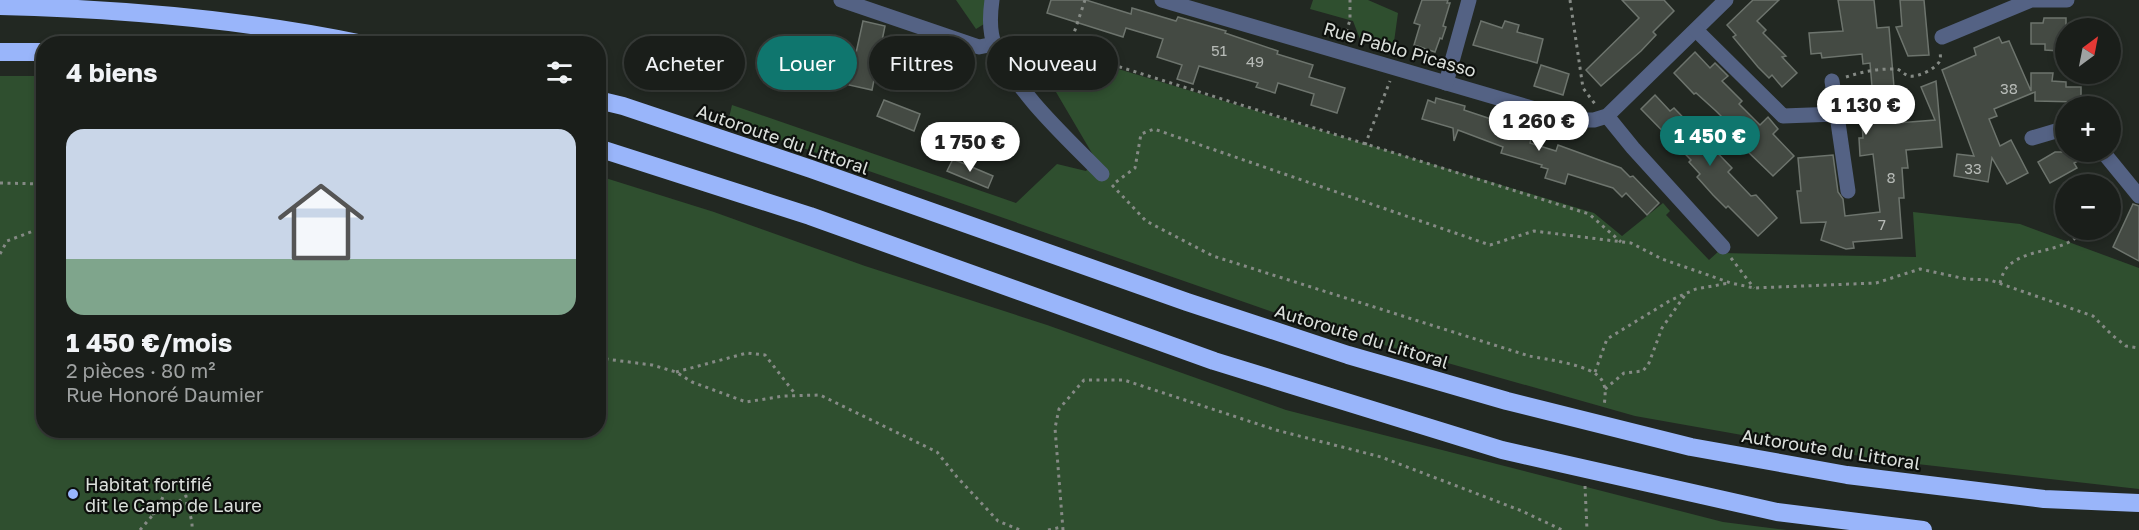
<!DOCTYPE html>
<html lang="fr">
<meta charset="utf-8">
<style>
:root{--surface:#1a1e1a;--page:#232723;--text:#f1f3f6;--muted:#9fa2a2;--line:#383c39;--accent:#0f766e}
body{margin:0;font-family:"Golos Text",sans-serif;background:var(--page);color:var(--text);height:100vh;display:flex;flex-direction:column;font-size:22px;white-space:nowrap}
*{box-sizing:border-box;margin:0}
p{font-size:20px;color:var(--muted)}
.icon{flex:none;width:33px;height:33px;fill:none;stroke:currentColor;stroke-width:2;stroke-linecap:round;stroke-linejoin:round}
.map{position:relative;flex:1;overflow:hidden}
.sheet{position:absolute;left:36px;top:36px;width:570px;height:402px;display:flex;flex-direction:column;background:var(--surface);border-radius:24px;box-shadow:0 3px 9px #0003,0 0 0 2px var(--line)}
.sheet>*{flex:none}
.banner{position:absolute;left:624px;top:36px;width:570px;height:54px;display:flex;gap:12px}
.needle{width:39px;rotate:32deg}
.controls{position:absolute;left:2055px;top:18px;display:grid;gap:12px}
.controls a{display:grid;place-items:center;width:66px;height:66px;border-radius:50%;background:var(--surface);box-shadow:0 3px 9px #0003,0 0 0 2px var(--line);font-size:30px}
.price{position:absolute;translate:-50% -51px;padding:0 14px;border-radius:21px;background:#fff;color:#222;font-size:20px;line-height:39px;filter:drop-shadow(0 2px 3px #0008)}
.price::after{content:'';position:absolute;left:50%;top:36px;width:18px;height:14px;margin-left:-9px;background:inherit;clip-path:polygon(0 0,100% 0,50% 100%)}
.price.current{background:var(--accent);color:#fff}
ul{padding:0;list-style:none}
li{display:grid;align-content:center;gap:12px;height:318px;padding:0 30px}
li span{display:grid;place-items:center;height:186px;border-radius:18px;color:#555}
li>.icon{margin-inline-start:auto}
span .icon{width:108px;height:108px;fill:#fffc;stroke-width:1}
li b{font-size:26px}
h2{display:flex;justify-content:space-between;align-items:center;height:72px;padding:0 30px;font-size:26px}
.tag{padding:0 21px;border-radius:27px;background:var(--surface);box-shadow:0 3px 9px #0003,0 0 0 2px var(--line);font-size:21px;line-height:54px}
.tag.current{background:var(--accent);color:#fff}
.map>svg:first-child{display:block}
.green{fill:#2f4f2f}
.building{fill:#444a43;stroke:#6d746d;stroke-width:1.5}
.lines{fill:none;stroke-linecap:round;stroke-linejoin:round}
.path{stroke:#858a85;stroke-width:3;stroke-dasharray:3 4.5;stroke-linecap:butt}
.minor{stroke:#546284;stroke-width:15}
.highway{stroke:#99b5fa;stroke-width:18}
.poi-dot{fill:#98b5fd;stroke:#0d100d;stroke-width:2}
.labels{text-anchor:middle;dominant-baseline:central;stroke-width:4.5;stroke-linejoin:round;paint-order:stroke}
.number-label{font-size:15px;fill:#b6bab6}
.street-label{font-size:18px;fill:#dce0dc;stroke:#0d100d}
.poi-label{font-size:18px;fill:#dce0dc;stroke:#0d100d;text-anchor:start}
</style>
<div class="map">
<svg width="2139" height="530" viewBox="0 0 2139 530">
<rect width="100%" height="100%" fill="#222822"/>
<g class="green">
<polygon points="956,0 986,0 984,24 976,29"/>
<polygon points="1313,0 1368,0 1398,13 1393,49 1360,39 1353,21 1310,9"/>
<polygon points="1026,41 1594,213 1622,236 1663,203 1670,211 1666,215 1709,260 1719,251 1721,253 1916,257 1913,212 2020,224 2139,268 2139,489 1882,460 1635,416 1296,320 728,122 732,105 1016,203 1057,164 1086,171 1096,160"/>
<polygon points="0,76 43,76 44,430 598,430 599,176 714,212 865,266 1047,325 1286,410 1723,522 1787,530 0,530"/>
</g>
<g class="building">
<polygon points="1051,0 1086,0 1131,14 1132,8 1176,21 1178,17 1226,31 1225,33 1278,51 1277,54 1313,65 1309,77 1345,88 1337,113 1311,105 1314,94 1278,83 1275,93 1256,87 1258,83 1199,66 1193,84 1177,79 1182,65 1157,57 1163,39 1126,28 1123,37 1047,13"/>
<polygon points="1422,0 1448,0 1447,3 1450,3 1443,26 1446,27 1442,39 1440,38 1435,52 1414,45 1420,25 1414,23"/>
<polygon points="1622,0 1664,0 1674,11 1653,32 1656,35 1641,51 1601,86 1586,70 1639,18"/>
<polygon points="1753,0 1779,0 1757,21 1766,30 1763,33 1786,56 1782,57 1797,73 1782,87 1772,75 1769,78 1758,67 1733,37 1736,35 1727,25"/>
<polygon points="1838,0 1874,0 1877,28 1889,27 1897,123 1935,120 1921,87 1936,81 1942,147 1906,150 1908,168 1902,168 1904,198 1899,198 1902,238 1853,242 1854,248 1846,249 1821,240 1826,222 1801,223 1797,191 1801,191 1798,158 1833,155 1838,192 1843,199 1845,216 1880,212 1873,154 1860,156 1859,138 1863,138 1862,123 1875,122 1870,63 1863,64 1862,54 1822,58 1821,53 1811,54 1809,33 1843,31"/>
<polygon points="1900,0 1924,0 1929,55 1908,56 1896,27 1902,26"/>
<polygon points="2044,18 2066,18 2066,48 2059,48 2059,51 2045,50 2045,44 2031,44 2031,23 2043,23"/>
<polygon points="863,21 885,26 872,90 849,85"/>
<polygon points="1481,21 1502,28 1505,21 1519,25 1517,32 1543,39 1537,63 1473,45"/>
<polygon points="1999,37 2002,43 2009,41 2031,91 2031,73 2053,73 2052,81 2066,82 2066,87 2081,87 2081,102 2035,101 2035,92 1994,109 1997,116 1989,119 2000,146 2011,140 2028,173 2007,184 1992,158 1988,182 1954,176 1957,154 1974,156 1942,70 1976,55 1974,48"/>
<polygon points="1695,52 1710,68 1715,63 1728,76 1722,81 1742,101 1739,104 1760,125 1768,117 1778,129 1773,134 1794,156 1773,176 1742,146 1747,142 1716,111 1696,93 1694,94 1674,73"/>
<polygon points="1541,65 1569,74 1563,95 1534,86"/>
<polygon points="1655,95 1670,111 1674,108 1732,168 1728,172 1751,196 1756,195 1777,218 1758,236 1728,206 1726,208 1713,195 1697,177 1700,174 1689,162 1691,160 1641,109"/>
<polygon points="1436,98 1465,106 1464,110 1500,122 1510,126 1510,128 1532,135 1530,143 1556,151 1558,145 1621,168 1630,177 1633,176 1659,203 1647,215 1626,193 1622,197 1613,188 1568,174 1565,184 1545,178 1548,169 1541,167 1542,165 1501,153 1503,147 1458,130 1454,141 1453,128 1422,119 1428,100 1435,103"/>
<polygon points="884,100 920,114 914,131 877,116"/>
<polygon points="2055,152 2075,152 2080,160 2074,163 2077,168 2050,183 2038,162"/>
<polygon points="953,159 993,176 988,188 947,171"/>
<polygon points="2133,204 2139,206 2139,261 2113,247"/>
</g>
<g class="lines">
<g class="path">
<polyline points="1085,0 1069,48 1072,52 1589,214 1621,242"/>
<polyline points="1570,0 1583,88 1595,104"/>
<polyline points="1344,39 1350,20 1350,0"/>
<path d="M1846 77C1861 72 1876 69 1892 69 1901 68 1902 74 1909 76 1917 78 1938 68 1940 60 1941 57 1940 54 1940 50"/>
<polyline points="1365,145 1390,81"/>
<polyline points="1116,182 1135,168 1141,134 1154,129 1490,245 1534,231 1631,243 1662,259 1731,283 1754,288 1876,283 1920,269 1966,279 1990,280 2093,316 2112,335 2126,346 2139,348"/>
<polyline points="0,183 44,184"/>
<path d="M1112 185 1146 221 1213 256 1529 356C1545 359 1592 365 1601 379 1607 387 1605 397 1604 407"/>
<polyline points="0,254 7,241 44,227"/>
<polyline points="1731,258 1754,288"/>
<path d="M2000 283C2001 279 2003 273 2005 270 2022 246 2066 255 2083 230"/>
<polyline points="598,358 652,365 676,372 692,382 746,402 784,396 820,395 937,452 957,477 998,521 1020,530"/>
<polyline points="676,372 747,353 765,355 796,395"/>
<polyline points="1595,372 1607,339 1671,300 1696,289 1729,283"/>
<polyline points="1605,389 1624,373 1643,371 1649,363 1662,328 1685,295"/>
<polyline points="1585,486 1587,530"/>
<path d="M152 514 167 510 186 496C186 510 193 515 192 530"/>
<polyline points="140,530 158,509 166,489"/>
<polyline points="1048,530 1062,527"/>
<polyline points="1063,530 1055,428 1059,409 1084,380 1124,380 1276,430 1381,457 1522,511 1562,530"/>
</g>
<g class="minor">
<polyline points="841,0 979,47 994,44"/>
<path d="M992 0C990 14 989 32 995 46 1020 96 1064 135 1102 174"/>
<polyline points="1162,0 1573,120 1594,120 1607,116 1726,0"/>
<polyline points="1696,30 1783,116 1837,114"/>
<polyline points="1942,37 2031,0 2067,0"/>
<polyline points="1832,81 1848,191"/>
<polyline points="1446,83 1469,0"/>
<polyline points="1607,116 1633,148 1723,247"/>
<polyline points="2032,138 2066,128"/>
<polyline points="2103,152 2139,196"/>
</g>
<g class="highway">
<path d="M0 6C122 9 244 19 363 44"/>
<polyline points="0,52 44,52"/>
<polyline points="598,100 623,106 811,169 1187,302 1348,355 1507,401 1691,447 1847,475 2044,499 2139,503"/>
<polyline points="598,148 810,216 1214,361 1502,450 1777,512 1923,530"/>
</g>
</g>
<circle class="poi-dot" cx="73" cy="494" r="6"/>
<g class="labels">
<g class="number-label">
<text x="1219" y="50">51</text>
<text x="1255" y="61">49</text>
<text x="2009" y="88">38</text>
<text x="1973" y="168">33</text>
<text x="1891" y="177">8</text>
<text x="1882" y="224">7</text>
</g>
<g class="street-label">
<text transform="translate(1400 49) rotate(16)">Rue Pablo Picasso</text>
<text transform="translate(783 139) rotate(19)">Autoroute du Littoral</text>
<text transform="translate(1362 336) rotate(17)">Autoroute du Littoral</text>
<text transform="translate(1831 449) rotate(9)">Autoroute du Littoral</text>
</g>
<g class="poi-label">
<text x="85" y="484">Habitat fortifié<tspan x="85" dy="21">dit le Camp de Laure</tspan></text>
</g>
</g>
</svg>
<div class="controls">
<a><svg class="needle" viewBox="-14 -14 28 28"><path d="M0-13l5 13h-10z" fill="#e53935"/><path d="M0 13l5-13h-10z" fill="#9fa2a2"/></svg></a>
<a>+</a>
<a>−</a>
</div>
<b class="price" style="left:1866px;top:136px">1 130 €</b>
<b class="price" style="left:1539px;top:152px">1 260 €</b>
<b class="price current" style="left:1710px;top:167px">1 450 €</b>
<b class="price" style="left:970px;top:173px">1 750 €</b>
<div class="banner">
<a class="tag">Acheter</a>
<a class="tag current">Louer</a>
<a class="tag">Filtres</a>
<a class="tag">Nouveau</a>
</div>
<section class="sheet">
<h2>4 biens<svg class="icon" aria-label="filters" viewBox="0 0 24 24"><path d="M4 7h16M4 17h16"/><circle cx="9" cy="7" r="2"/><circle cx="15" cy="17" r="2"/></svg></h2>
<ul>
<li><span style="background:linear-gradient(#c9d6e8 70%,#7fa58c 0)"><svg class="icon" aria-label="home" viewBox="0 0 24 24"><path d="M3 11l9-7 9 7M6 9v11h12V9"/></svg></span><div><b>1 450 €/mois</b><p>2 pièces · 80 m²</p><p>Rue Honoré Daumier</p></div></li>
</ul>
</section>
</div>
